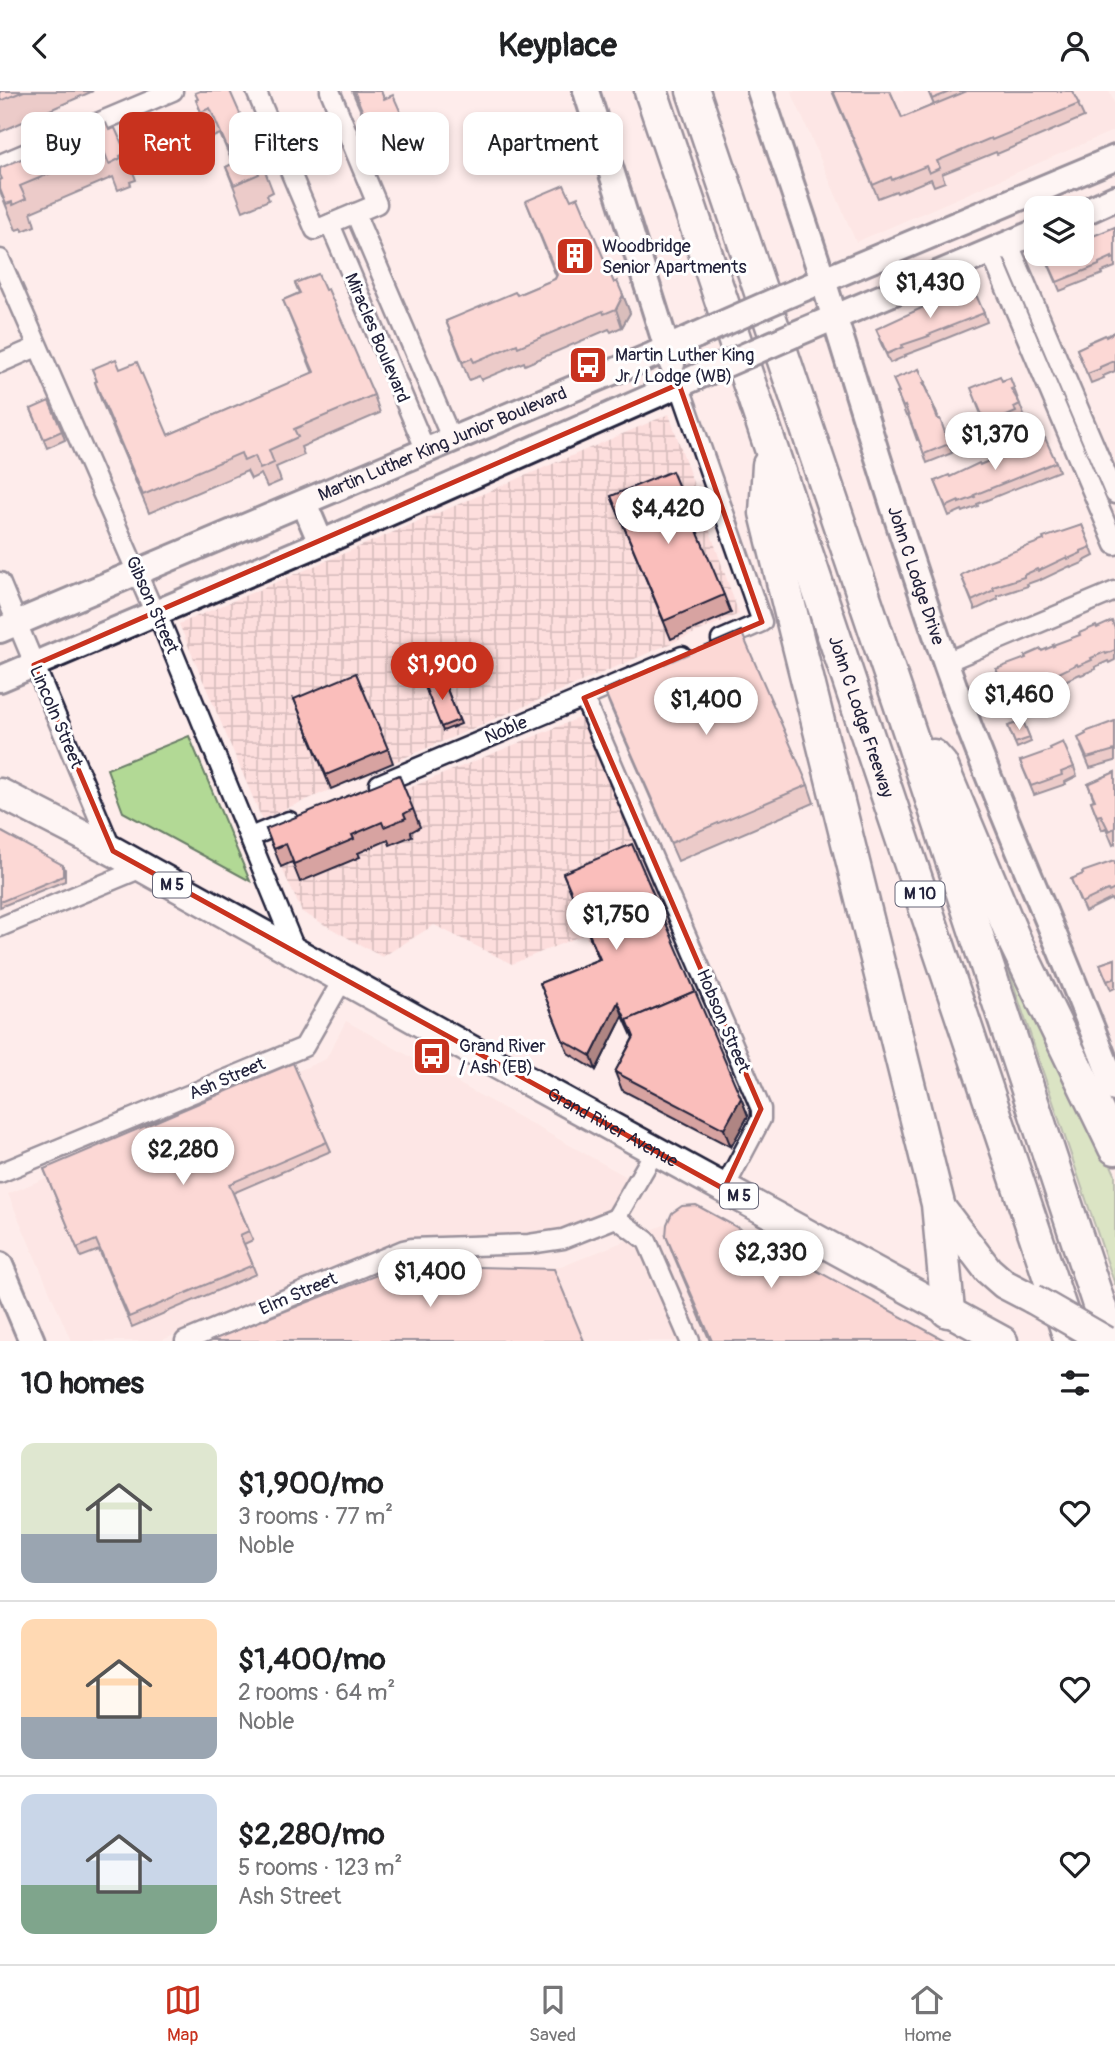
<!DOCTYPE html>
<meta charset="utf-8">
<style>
:root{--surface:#fff;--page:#f6f6f6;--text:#202124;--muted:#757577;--line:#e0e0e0;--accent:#c8321e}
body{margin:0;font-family:Pangolin,sans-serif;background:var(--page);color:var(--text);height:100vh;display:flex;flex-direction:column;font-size:26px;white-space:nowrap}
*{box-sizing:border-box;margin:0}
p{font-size:23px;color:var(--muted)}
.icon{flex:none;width:38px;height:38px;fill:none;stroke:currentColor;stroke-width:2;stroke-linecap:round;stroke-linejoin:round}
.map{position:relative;height:1250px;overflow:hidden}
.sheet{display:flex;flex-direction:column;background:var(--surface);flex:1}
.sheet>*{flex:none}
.hud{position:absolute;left:21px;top:21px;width:700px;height:63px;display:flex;gap:14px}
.fabs{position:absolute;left:1024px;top:105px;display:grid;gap:14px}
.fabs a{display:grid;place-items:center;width:70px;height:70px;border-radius:14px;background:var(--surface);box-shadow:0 4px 10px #0003;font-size:35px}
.price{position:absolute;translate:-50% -60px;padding:0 16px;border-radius:24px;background:#fff;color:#222;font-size:23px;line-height:46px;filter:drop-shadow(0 2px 4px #0008)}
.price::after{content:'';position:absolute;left:50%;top:42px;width:21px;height:16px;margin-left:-10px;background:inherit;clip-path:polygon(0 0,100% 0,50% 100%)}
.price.selected{background:var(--accent);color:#fff}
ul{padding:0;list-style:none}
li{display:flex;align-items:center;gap:21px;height:175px;padding:0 21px}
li+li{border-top:2px solid var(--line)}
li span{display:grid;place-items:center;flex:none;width:196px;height:140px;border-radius:14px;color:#555}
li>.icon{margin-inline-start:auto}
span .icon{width:84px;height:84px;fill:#fffc;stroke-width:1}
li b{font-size:30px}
h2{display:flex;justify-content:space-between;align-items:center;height:84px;padding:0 21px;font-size:30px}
.pill{padding:0 24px;border-radius:14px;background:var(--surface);box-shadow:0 4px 10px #0003;font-size:24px;line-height:63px}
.pill.selected{background:var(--accent);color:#fff}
header{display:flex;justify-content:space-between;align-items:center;height:91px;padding:0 21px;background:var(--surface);font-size:32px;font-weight:700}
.tabs{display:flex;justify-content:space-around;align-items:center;height:98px;border-top:2px solid var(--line);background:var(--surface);font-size:19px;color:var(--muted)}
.tabs a{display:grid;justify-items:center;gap:4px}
.tabs .selected{color:var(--accent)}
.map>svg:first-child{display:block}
.built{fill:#fddedd}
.industrial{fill:url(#industrial-grid)}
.grass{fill:#b2d995;stroke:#6a7e68;stroke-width:2}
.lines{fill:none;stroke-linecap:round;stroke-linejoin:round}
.street-casing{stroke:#22223b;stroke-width:23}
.secondary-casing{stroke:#22223b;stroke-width:30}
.primary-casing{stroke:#22223b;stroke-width:33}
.highway-casing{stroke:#22223b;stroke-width:37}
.street{stroke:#fff;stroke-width:18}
.secondary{stroke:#fff;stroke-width:24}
.primary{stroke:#fff;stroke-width:28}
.highway{stroke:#fff;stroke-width:32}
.secondary-bridge-casing{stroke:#22223b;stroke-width:30;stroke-linecap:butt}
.primary-bridge-casing{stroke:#22223b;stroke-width:33;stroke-linecap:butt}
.secondary-bridge{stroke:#fff;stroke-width:24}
.primary-bridge{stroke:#fff;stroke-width:28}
.wall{fill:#d7a3a1;stroke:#22223b;stroke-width:2}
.shaded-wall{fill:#af8583;stroke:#22223b;stroke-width:2}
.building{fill:#fabebb;stroke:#22223b;stroke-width:2}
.marked{fill:none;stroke:#c8321e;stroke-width:5;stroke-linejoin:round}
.labels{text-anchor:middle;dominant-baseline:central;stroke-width:6;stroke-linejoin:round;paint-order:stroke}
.shield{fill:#fff;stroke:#646476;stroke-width:2}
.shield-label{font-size:16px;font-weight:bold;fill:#22223b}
.poi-label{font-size:18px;fill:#22223b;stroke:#fff;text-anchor:start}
.street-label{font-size:18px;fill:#22223b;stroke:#fff}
</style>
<header><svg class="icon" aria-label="back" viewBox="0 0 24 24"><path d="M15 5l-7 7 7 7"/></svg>Keyplace<svg class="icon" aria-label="person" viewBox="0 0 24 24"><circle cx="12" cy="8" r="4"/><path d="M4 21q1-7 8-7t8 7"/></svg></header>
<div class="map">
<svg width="1115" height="1250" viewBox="0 0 1115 1250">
<defs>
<pattern id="industrial-grid" width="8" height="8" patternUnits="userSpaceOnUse" patternTransform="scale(1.75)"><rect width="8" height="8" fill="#fddedd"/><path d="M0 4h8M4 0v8" fill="none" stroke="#d9bebf"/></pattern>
</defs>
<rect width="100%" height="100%" fill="#feeceb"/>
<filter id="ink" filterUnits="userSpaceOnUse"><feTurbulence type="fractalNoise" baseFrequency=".0143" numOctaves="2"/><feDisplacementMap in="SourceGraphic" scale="14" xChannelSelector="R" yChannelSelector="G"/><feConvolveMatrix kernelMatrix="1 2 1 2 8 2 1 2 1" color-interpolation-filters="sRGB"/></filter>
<g filter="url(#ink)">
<g class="built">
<polygon points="791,0 1109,0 1115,14 1115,39 856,151"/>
<polygon points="346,930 627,1086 615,1114 609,1119 557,1141 546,1143 405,1148 160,1250 71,1250 8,1103 326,968"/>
<polygon points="698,1120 934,1250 256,1250 418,1183 561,1176"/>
</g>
<g class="industrial">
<polygon points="669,323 739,523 262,728 179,533"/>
<polygon points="581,626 672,840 599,872 585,843 512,873 434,834 382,866 302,821 271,754"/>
</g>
<g class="grass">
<polygon points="189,645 250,790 123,721 107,678"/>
<polygon points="1007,847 1115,1083 1115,1194 999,851"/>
</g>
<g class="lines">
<g class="street-casing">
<g id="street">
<polyline points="256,0 315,139 377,113 330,0"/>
<polyline points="0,73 173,0"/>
<polyline points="355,122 452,349"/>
<polyline points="330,133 426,360"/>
<polyline points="1009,153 1115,403"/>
<polyline points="990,160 1115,454"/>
<polyline points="0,168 155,523 162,534 297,863"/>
<polyline points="0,272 37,256"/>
<polyline points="679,293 762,531 721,549"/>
<polyline points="0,491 112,759"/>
<polyline points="946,571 1115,500"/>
<polyline points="584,607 761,1018 761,1028 724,1098"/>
<polyline points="379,693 682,565"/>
<polyline points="250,746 289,730"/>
<polyline points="0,836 142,777"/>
<polyline points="0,1082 304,956 343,888"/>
<polyline points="616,1127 647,1150 690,1250"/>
<polyline points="616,1127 655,1060"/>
<polyline points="185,1250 403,1159 412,1157 529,1153 563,1148 616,1127"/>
</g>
</g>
<g class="secondary-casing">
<g id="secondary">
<polyline points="586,0 672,273"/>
<path id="s1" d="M760 0C785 76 812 151 835 228 875 358 915 489 962 617 1010 746 1068 869 1115 998"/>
<polyline points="1082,122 1115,107"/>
<polyline points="781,207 1115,67"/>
<polyline points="793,244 1036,141"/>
<polyline points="304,412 321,452"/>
<path id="s2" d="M0 539 653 264 697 244"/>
<polyline points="0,588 321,452 708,281"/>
<polyline points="0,1174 32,1250"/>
</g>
</g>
<g class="primary-casing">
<g id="primary">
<path id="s3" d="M0 702 113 760 460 953 1003 1250"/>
<polyline points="938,1113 988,1179 1004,1193 1033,1208"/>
</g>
</g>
<g class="highway-casing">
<g id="highway">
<path id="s4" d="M651 0 1071 1250"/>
<polyline points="693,0 910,642 1111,1250"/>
<polyline points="769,374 766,422 938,1113 948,1220"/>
<polyline points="933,665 941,674 1016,853 1115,1057"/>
</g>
</g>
<use href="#street" class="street"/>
<use href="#secondary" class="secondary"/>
<use href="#primary" class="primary"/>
<use href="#highway" class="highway"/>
<g class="secondary-bridge-casing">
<g id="secondary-bridge">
<polyline points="697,244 781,207"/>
<polyline points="708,281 793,244"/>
</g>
</g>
<g class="primary-bridge-casing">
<polyline id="primary-bridge" points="1033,1208 1106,1250"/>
</g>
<use href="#secondary-bridge" class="secondary-bridge"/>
<use href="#primary-bridge" class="primary-bridge"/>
</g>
<g class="wall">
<polygon points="0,0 93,0 0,41"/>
<polygon points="200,0 263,75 273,101 267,104 269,109 243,120 226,76 233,73 220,43 211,47 196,9 198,8"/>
<polygon points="352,0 381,0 384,8 401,22 411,48 385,60 383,54 377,57"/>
<polygon points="832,0 890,0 902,27 934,14 928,0 1072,0 1084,26 997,63 996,61 942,83 945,91 934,95 931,88 897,102 896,100 878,107"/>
<polygon points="109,39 126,62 136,89 130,91 131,94 118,99 113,86 31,121 35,135 23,140 22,137 16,139 0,100 0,89"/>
<polygon points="571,109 614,192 623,204 630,222 622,236 611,241 609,238 525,274 524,271 481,289 479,285 469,289 446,230 517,204 555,188 556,185 526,110"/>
<polygon points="1115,136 1115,176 1102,181 1103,183 1060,200 1046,167"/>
<polygon points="295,192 374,304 380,322 301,356 304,364 276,376 281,390 267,396 261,383 251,388 247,380 149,422 101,309 95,291 97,290 92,278 120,278 168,344 313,282 283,209 299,202"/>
<polygon points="931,215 984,222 987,231 932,253 932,254 905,264 906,265 890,272 879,248"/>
<polygon points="1115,241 1115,280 1103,285 1104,287 1091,292 1077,258"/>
<polygon points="919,278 928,300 927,301 938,325 937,326 938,328 940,328 952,362 927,372 919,348 917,349 908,324 906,325 897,302"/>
<polygon points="1010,287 1025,327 1019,329 1021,335 991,347 976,311 1002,290"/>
<polygon points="31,318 62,340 65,349 47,357"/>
<polygon points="1036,351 1056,371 1059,380 977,413 978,415 963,421 962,419 949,425 935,390 950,386"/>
<polygon points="611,405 724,504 731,522 671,548"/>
<polygon points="1082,434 1094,465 1084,470 1085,471 1071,477 1070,475 1041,489 1041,488 1027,493 1028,495 997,505 998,508 975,519 961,484"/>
<polygon points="1097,537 1115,538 1115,569 1109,572 1108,570 1095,576 1096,578 1081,584 1080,583 1056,594 1055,593 1041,599 1041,601 1002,615 992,591 1000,587 1042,560"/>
<polygon points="442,586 461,633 443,640 424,593"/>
<polygon points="604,599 808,694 814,712 678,770 611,617"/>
<polygon points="294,608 388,658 393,672 331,698"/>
<polygon points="1023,630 1031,651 1017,657 1008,635"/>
<polygon points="1115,630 1115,670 1090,677 1081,656"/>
<polygon points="1020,670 1074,676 1077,685 1065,691 1066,693 1034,704"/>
<polygon points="1115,681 1115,753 1113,754 1106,737 1102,739 1091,710 1094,709 1088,693"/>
<polygon points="413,718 420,736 411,741 412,745 390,754 388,749 358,762 360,766 300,791 292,771 281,776 266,738"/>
<polygon points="0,740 65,778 65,790 0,816"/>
<polygon points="1115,772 1115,809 1112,810 1111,808 1085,821 1071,788"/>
<polygon points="563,782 741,1007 748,1025 731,1056 622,999 615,981 633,947 623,925 596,979 568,962 540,892 599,868"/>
<polygon points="1115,868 1115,897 1111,899 1100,873"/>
<polygon points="327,1051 331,1060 233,1102 253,1149 244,1153 256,1183 132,1236 99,1159 81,1166 44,1078"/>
<polygon points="666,1145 946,1250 710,1250 673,1163"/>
</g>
<g class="shaded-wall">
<polygon points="623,204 630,222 622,236 616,218"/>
<polygon points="618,911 623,925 596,979 591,965"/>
<polygon points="741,1007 748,1025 731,1056 724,1038"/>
</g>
<g class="building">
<polygon points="0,0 24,0 0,10"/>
<polygon points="200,0 230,0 263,75 257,78 259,83 234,94 226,76 234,72 210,17 201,21 196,9 198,8 195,2"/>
<polygon points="354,0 381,0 384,8 393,4 401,22 376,34 373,28 367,31"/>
<polygon points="833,0 890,0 902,27 967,0 1072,0 1079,13 992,49 991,47 937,70 940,77 929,82 926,75 892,89 891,86 873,94"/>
<polygon points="929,0 952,0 932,8"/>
<polygon points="106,32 109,39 115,37 126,62 120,65 121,67 109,73 104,60 20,95 26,108 13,114 12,111 6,113 0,98 0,89 2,88 0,84 0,77"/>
<polygon points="564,94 571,109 578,106 614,192 617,190 623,204 616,218 604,223 603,220 518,256 517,253 474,271 472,267 463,271 446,230 515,201 517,204 555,188 557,184 526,110"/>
<polygon points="1115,136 1115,167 1112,168 1112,166 1099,172 1099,174 1057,191 1046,167 1056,163 1082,163 1082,151 1088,149 1088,147"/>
<polygon points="318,183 325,199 328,198 374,304 294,338 298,346 269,359 274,372 260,378 255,365 244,370 241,362 143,404 95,291 97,290 92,278 116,268 120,278 137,271 168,344 314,281 283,209 300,202 295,192"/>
<polygon points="973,197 984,222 928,244 929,245 902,254 903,256 887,263 876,238 930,213 931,215 943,210 942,208"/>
<polygon points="1115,241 1115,271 1114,270 1100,276 1100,278 1087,283 1077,258 1090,252 1089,251 1105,244 1106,246"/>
<polygon points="919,278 925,291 923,292 934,316 933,316 938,328 940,328 949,353 924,363 915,339 914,339 905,315 903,316 897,302 899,301 893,288"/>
<polygon points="1000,285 1002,290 1010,287 1014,297 1011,298 1020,313 1014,316 1016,321 986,334 971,297"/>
<polygon points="49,310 62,340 44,348 31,318"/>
<polygon points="1045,347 1056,371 974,404 975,406 959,412 959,410 946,416 935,390 949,384 950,386 979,372 980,374 991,369 991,367 1008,360 1009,362 1035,349 1036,351"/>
<polygon points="672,380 724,504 664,530 611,405"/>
<polygon points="1082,434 1091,456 1081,460 1081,462 1068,468 1067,466 1038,480 1037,478 1024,484 1024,486 993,496 994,499 972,510 961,484 983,472 1044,449 1043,447"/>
<polygon points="1112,530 1115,538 1115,559 1106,563 1105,561 1091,567 1092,569 1078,575 1077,573 1053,585 1052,583 1037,590 1038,591 998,606 992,591 1000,587 996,578 1026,567 1025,565 1041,558 1042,560 1054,555 1053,554 1080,544 1079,542 1096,535 1097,537"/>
<polygon points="741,540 808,694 671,752 604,599"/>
<polygon points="356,582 388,658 326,684 294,608"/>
<polygon points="442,586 459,629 441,636 424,593"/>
<polygon points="1023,630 1030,647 1015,652 1008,635"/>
<polygon points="1115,630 1115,659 1087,667 1078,647 1086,643 1085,641"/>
<polygon points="1063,651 1074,676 1061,681 1062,684 1031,695 1020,670 1051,659 1050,657"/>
<polygon points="1115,681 1115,737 1109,740 1101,724 1097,725 1091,710 1095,709 1088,693"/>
<polygon points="399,684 413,718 404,723 406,727 384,736 382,731 352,744 354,748 294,773 286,753 274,758 266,738"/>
<polygon points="0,740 63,774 63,785 0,811"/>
<polygon points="632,753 695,900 627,929 628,933 618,911 591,965 563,949 540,892 600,868 563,782"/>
<polygon points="1114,770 1115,772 1115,798 1109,801 1108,799 1081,812 1071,788 1083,783 1082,781"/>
<polygon points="1115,868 1115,887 1107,890 1100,873"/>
<polygon points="695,900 741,1007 724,1038 615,981 634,946 627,929"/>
<polygon points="293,972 327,1051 229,1093 249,1140 240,1144 253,1174 129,1226 96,1149 77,1157 44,1078"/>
<polygon points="696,1114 946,1250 712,1250 666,1145 667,1133 672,1122 682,1115"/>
<polygon points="402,1174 554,1178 584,1250 210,1250"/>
</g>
</g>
<path d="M0 0H1115V1250H0ZM679 293 762 531 584 607 761 1018 724 1098 113 760 34 574Z" fill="#feeceb" fill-opacity=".55" fill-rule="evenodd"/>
<path class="marked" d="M679 293 762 531 584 607 761 1018 724 1098 113 760 34 574Z"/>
<defs>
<g id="building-square" transform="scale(2.0125)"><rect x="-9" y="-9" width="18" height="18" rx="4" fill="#c8321e" stroke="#fff"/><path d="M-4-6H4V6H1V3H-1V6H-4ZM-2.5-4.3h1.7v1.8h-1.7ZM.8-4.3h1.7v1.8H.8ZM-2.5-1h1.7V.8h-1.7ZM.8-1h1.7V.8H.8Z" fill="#fff"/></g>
<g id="bus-square" transform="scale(2.0125)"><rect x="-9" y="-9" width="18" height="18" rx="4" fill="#c8321e" stroke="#fff"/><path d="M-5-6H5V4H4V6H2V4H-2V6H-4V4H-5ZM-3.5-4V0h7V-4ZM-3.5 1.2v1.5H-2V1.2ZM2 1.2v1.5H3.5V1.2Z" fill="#fff"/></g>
</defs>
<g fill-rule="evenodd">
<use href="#building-square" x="575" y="165"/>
<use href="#bus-square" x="588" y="274"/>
<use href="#bus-square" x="432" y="965"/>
</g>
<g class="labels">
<g class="shield">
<rect x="153" y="781.5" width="38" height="25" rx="5"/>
<rect x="895.5" y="790.5" width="49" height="25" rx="5"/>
<rect x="720" y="1092.5" width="38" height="25" rx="5"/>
</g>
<g class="shield-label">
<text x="172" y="794">M 5</text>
<text x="920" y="803">M 10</text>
<text x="739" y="1105">M 5</text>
</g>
<g class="poi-label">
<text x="602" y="155">Woodbridge<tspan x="602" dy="21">Senior Apartments</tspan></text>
<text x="615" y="264">Martin Luther King<tspan x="615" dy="21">Jr / Lodge (WB)</tspan></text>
<text x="459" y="955">Grand River<tspan x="459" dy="21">/ Ash (EB)</tspan></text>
</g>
<g class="street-label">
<text transform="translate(377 247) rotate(67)">Miracles Boulevard</text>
<text stroke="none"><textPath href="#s2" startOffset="480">Martin Luther King Junior Boulevard</textPath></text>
<text stroke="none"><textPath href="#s1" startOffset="509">John C Lodge Drive</textPath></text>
<text transform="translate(152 514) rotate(66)">Gibson Street</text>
<text stroke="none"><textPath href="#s4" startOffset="660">John C Lodge Freeway</textPath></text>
<text transform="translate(56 626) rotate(67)">Lincoln Street</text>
<text transform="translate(506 639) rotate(-23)">Noble</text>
<text transform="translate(723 930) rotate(67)">Hobson Street</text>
<text transform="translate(227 988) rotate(-23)">Ash Street</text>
<text stroke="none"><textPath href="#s3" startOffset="698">Grand River Avenue</textPath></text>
<text transform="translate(298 1203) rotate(-23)">Elm Street</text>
</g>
</g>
</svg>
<div class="fabs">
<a><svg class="icon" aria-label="layers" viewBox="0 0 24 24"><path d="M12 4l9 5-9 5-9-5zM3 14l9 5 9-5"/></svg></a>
</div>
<b class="price" style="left:930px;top:229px">$1,430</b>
<b class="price" style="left:995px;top:381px">$1,370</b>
<b class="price" style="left:668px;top:455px">$4,420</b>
<b class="price selected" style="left:442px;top:611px">$1,900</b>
<b class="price" style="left:1019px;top:641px">$1,460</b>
<b class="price" style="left:706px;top:646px">$1,400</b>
<b class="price" style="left:616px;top:861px">$1,750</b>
<b class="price" style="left:183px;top:1096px">$2,280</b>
<b class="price" style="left:771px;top:1199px">$2,330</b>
<b class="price" style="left:430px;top:1218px">$1,400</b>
<div class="hud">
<a class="pill">Buy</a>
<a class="pill selected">Rent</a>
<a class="pill">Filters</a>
<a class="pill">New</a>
<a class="pill">Apartment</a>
</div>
</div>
<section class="sheet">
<h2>10 homes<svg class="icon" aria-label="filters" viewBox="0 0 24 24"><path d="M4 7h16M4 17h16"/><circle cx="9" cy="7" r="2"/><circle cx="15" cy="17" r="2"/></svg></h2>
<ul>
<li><span style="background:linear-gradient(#dfe7d0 65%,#9aa5b1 0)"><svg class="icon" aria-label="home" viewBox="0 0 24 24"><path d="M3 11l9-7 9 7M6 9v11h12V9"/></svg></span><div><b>$1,900/mo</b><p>3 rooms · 77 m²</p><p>Noble</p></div><svg class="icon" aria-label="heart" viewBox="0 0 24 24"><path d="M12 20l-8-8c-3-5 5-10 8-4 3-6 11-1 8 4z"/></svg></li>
<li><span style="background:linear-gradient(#ffd9b3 70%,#9aa5b1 0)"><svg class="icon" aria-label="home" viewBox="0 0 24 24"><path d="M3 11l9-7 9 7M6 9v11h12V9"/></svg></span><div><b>$1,400/mo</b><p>2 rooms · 64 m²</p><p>Noble</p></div><svg class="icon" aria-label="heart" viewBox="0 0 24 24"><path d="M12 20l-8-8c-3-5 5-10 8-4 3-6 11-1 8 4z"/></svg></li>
<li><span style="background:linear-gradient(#c9d6e8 65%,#7fa58c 0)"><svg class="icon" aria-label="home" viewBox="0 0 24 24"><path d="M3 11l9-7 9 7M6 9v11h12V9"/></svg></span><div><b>$2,280/mo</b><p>5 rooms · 123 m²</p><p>Ash Street</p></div><svg class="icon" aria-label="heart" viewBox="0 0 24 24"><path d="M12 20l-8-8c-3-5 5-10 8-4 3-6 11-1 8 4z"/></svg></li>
</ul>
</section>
<nav class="tabs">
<a class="selected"><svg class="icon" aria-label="map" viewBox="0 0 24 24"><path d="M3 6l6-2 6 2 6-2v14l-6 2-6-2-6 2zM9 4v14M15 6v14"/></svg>Map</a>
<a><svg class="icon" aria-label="saved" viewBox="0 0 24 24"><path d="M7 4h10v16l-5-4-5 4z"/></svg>Saved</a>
<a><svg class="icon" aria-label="home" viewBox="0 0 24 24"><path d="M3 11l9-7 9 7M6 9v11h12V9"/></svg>Home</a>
</nav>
